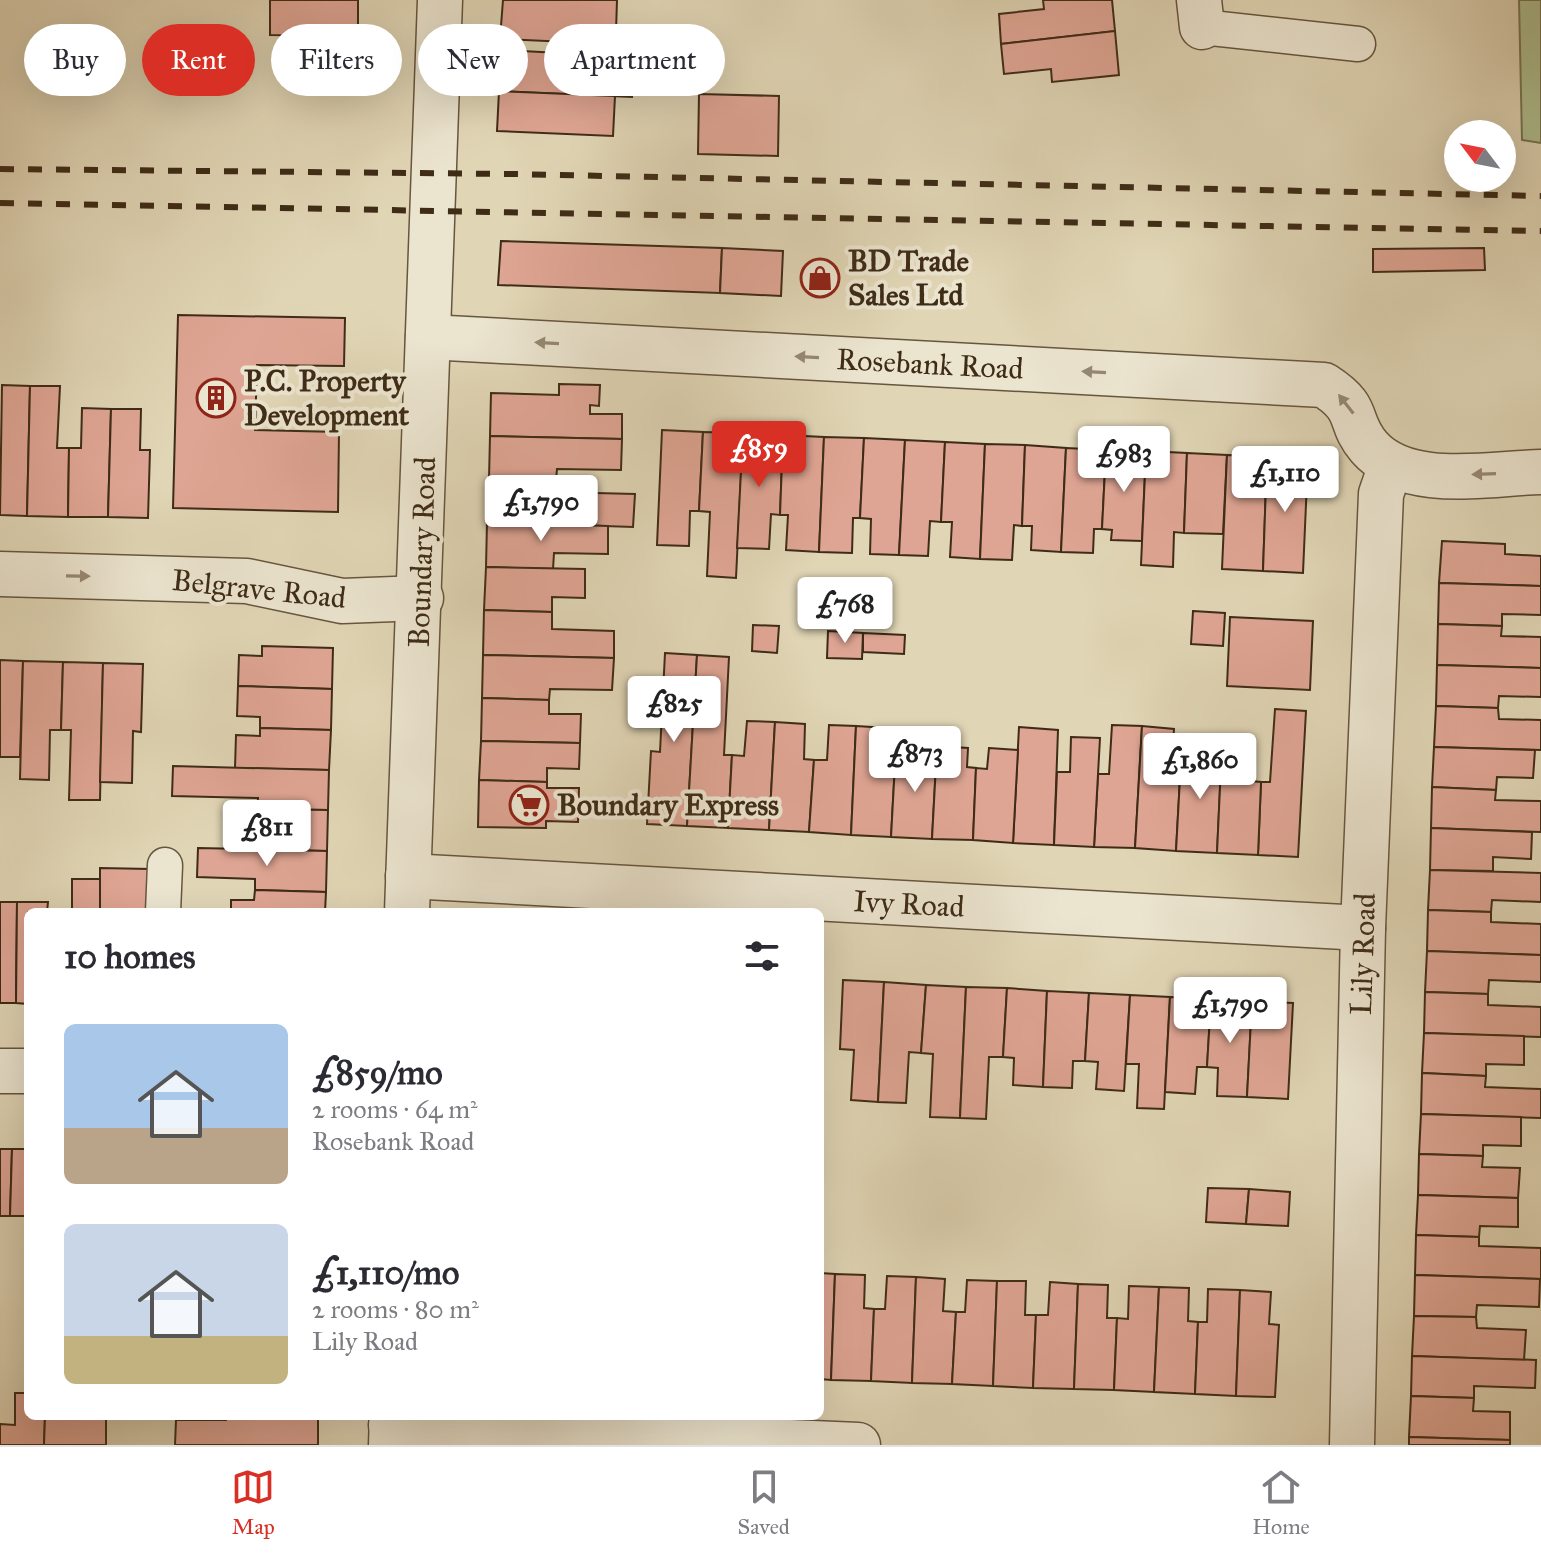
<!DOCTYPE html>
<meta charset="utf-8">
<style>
:root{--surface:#fff;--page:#f7f7f7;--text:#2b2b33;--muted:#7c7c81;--line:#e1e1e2;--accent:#d93025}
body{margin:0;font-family:"IM FELL Great Primer",serif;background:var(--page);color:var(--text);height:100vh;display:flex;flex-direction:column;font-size:30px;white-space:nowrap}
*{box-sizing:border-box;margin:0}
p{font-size:26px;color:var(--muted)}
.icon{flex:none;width:44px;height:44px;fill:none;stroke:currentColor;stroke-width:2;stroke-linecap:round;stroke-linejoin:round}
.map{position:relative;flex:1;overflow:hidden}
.sheet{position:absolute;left:24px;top:908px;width:800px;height:512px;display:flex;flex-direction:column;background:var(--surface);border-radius:12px;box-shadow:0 8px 32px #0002}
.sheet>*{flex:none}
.hud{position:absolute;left:24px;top:24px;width:800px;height:72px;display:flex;gap:16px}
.needle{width:52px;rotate:302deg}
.tools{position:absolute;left:1444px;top:120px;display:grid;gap:16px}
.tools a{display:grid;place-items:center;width:72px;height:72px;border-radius:50%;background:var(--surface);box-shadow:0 8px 32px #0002;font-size:40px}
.price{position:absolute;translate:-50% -68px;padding:0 18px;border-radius:8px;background:#fff;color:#222;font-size:26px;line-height:52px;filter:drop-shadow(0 2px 4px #0008)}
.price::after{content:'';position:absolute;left:50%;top:48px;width:24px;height:18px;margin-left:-12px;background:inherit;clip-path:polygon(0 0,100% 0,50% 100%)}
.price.active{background:var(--accent);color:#fff}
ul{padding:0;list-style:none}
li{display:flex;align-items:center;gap:24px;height:200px;padding:0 40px}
li span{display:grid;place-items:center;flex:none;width:224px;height:160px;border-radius:12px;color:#555}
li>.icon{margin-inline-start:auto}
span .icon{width:96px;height:96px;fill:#fffc;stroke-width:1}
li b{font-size:34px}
h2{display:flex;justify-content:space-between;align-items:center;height:96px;padding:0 40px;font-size:34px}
.chip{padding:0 28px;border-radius:36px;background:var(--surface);box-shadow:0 8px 32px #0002;font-size:28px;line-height:72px}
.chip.active{background:var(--accent);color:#fff}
.tabs{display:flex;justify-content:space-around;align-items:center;height:112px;border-top:2px solid var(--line);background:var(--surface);font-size:22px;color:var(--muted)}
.tabs a{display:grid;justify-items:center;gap:4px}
.tabs .active{color:var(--accent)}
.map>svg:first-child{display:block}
.green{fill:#aebe90;stroke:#767554;stroke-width:2}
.building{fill:#dfa594;stroke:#3f2c17;stroke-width:2}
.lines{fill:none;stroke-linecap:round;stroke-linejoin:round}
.service-casing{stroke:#67563e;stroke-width:37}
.minor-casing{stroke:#67563e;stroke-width:47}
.tertiary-casing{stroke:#67563e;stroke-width:47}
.service{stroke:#ebe4cf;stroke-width:34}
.minor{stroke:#ebe4cf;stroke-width:44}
.tertiary{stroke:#ebe4cf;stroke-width:44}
.rail{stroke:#3f2c17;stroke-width:6;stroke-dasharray:14 14;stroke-linecap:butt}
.oneway{fill:#958873}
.labels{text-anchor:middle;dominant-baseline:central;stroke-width:8;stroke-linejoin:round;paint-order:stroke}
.poi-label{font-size:30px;font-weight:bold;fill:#3f2c17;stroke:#ebe4cf;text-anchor:start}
.street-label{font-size:30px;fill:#3f2c17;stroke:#ebe4cf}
</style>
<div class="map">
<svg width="1541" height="1445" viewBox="0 0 1541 1445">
<rect width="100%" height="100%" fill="#e0d5b5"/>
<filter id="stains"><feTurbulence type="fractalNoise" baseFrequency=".0025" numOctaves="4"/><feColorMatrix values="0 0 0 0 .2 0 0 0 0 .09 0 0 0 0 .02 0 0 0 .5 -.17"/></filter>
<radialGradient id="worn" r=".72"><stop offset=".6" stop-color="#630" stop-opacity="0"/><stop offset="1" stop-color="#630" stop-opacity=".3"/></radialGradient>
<polygon class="green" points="1519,0 1541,0 1541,143 1522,140"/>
<g class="building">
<polygon points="270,0 358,0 358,36 270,35"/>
<polygon points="503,0 617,0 616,32 568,30 568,42 500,39"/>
<polygon points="1043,0 1112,0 1115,31 1001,44 999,14 1044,9"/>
<polygon points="1115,31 1119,75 1052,82 1051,69 1004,74 1001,44"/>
<polygon points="501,50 634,57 632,97 499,91"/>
<polygon points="499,91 615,96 613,136 497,131"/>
<polygon points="699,94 779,96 778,156 698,154"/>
<polygon points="501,241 722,248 720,293 498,285"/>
<polygon points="722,248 783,251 781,296 720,293"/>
<polygon points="1484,248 1485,270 1373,272 1373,249"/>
<polygon points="178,315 345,318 344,366 257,365 255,430 339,432 338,512 173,508"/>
<polygon points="559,384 600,385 599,406 590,405 590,414 622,414 622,439 490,436 491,393 559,395"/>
<polygon points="2,385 30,386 27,516 0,515"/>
<polygon points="30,386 60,386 57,448 69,448 68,517 27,516"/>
<polygon points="82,408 111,409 108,517 68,517 69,448 81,448"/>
<polygon points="111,409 141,409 140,450 150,450 148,518 108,517"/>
<polygon points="662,430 703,432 699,511 690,511 689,546 657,545"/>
<polygon points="703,432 743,433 736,578 707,576 710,512 699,511"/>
<polygon points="743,433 783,435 780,515 771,514 769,549 737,548"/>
<polygon points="783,435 824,437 819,552 786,550 788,515 780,515"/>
<polygon points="490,436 622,439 621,470 557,469 556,480 489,479"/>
<polygon points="824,437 864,438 860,518 853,518 852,553 819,552"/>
<polygon points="864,438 905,440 899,555 870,554 871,519 860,518"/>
<polygon points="905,440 945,442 941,522 930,521 928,556 899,555"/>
<polygon points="945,442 985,444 980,559 950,557 952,522 941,522"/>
<polygon points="985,444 1025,445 1022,526 1014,525 1012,560 980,559"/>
<polygon points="1025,445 1066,448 1061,552 1031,550 1032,526 1022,526"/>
<polygon points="1066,448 1106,450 1102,529 1094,529 1093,553 1061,552"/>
<polygon points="1106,450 1146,451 1142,541 1111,540 1112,530 1102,529"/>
<polygon points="1146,451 1187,453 1184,533 1174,532 1173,567 1141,565"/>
<polygon points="1187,453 1227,455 1223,534 1184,533"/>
<polygon points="1227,455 1267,456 1263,571 1222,569"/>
<polygon points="1267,456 1308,458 1303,573 1263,571"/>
<polygon points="489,479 556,480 556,492 635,494 633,527 487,522"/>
<polygon points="487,522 608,526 608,554 554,553 553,569 486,567"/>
<polygon points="1442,541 1505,544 1505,554 1541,556 1541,586 1439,583"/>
<polygon points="486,567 585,569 585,598 552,597 552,612 484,610"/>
<polygon points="1439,583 1541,586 1541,615 1502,614 1502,626 1438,624"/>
<polygon points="484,610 552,612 552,629 614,631 614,658 483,655"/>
<polygon points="1193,611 1225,613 1223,646 1191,644"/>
<polygon points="1230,617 1313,621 1310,690 1227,686"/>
<polygon points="1438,624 1502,626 1501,636 1541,637 1541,668 1437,665"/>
<polygon points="753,625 779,626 777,653 752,651"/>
<polygon points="828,631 863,633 862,659 827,658"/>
<polygon points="863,633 905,635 904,654 863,652"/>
<polygon points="262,646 333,648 332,689 238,686 239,655 262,656"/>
<polygon points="665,653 697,655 687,826 647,824 651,751 660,752"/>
<polygon points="483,655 614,658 612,690 550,689 549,700 482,698"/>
<polygon points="697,655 729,657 724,755 732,755 728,828 687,826"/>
<polygon points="0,660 23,661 20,757 0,757"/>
<polygon points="23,661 63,662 61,730 50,730 49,780 20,779"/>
<polygon points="63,662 103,663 100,800 69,800 71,730 61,730"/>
<polygon points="103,663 143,664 141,732 133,731 132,783 100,782"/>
<polygon points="1437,665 1541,668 1541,697 1499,696 1498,708 1436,706"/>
<polygon points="238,686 332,689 331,730 260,728 260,717 237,716"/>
<polygon points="482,698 549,700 549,714 581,714 580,743 481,741"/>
<polygon points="1436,706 1498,708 1499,719 1541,720 1541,750 1434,747"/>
<polygon points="1275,709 1306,711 1298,857 1258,855 1261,782 1270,782"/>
<polygon points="747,721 775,722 769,830 728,828 732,755 744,756"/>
<polygon points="775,722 805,724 804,759 814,760 809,832 769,830"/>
<polygon points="829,725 856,726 851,835 809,832 814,760 827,760"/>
<polygon points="1112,725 1142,726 1135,848 1094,847 1098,774 1109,774"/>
<polygon points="856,726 888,728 886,763 895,764 891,837 851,835"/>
<polygon points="1142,726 1174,729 1171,778 1180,778 1176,851 1135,848"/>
<polygon points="1019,727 1058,730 1054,845 1013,843"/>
<polygon points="260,728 331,730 329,770 235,768 236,735 260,736"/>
<polygon points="1071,737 1100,738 1094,847 1054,845 1057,772 1070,772"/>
<polygon points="481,741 580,743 579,769 547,768 547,782 479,780"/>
<polygon points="1191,743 1222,744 1217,853 1176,851 1180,778 1189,778"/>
<polygon points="910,744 937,746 932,839 891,837 895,764 909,764"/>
<polygon points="1222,744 1253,746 1251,781 1261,782 1258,855 1217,853"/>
<polygon points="937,746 968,748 967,767 976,768 973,840 932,839"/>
<polygon points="1434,747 1535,750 1533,778 1497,777 1496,790 1432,787"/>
<polygon points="989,748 1018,750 1013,843 973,840 976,768 987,769"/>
<polygon points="173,766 329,770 328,810 257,809 258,798 172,796"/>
<polygon points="479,780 547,782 547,788 579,788 578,822 546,821 546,828 478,827"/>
<polygon points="1432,787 1496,790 1495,800 1541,801 1541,832 1431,828"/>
<polygon points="257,809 328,810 327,851 233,849 234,816 257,817"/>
<polygon points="1431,828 1532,832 1531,859 1493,857 1493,871 1430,870"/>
<polygon points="198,848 327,851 326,892 255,890 255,879 197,877"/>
<polygon points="100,868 150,869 146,912 100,912"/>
<polygon points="1430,870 1541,873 1541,902 1492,900 1491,912 1428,910"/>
<rect x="72" y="879" width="28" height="33"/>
<polygon points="255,890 326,892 325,912 231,912 231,900 254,900"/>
<polygon points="0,902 17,902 16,1003 0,1003"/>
<polygon points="17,902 48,902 47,912 28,912 28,1004 16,1003"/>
<polygon points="1428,910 1491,912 1491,922 1541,924 1541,955 1427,951"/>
<polygon points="1427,951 1541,955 1541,982 1489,980 1488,994 1425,992"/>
<polygon points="843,980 884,982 878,1102 851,1100 854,1050 840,1049"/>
<polygon points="884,982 926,985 921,1053 909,1052 906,1103 878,1102"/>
<polygon points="926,985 966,987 960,1118 930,1117 933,1054 921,1053"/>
<polygon points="966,987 1007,988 1003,1057 989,1057 986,1119 960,1118"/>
<polygon points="1007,988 1047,991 1043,1087 1013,1085 1014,1058 1003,1057"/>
<polygon points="1047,991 1089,993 1085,1061 1073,1061 1072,1088 1043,1087"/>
<polygon points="1425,992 1488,994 1488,1005 1541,1007 1541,1037 1424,1033"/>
<polygon points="1089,993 1130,995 1124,1091 1096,1089 1098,1062 1085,1061"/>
<polygon points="1130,995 1170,997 1164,1109 1137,1108 1139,1064 1126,1064"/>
<polygon points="1170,997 1211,999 1207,1067 1197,1067 1195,1094 1165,1092"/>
<polygon points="1211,999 1252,1001 1247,1097 1217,1096 1218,1068 1207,1067"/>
<polygon points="1252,1001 1293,1003 1288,1099 1247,1097"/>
<polygon points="1424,1033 1524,1036 1524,1065 1486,1064 1486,1076 1422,1073"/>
<polygon points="1422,1073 1486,1076 1485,1087 1541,1089 1541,1118 1421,1114"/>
<polygon points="1421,1114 1521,1117 1521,1146 1483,1145 1483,1156 1419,1154"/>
<polygon points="0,1149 12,1149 10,1216 0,1216"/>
<polygon points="12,1149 28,1149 28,1260 25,1260 25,1216 10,1216"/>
<polygon points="1419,1154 1483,1156 1482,1167 1520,1168 1518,1198 1418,1195"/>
<polygon points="1208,1188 1249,1189 1246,1224 1206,1222"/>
<polygon points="1249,1189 1290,1192 1288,1226 1246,1224"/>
<polygon points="1418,1195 1518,1198 1518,1227 1480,1226 1479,1237 1416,1235"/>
<polygon points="1416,1235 1479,1237 1479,1246 1541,1248 1541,1279 1415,1275"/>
<polygon points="820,1273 835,1274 831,1380 820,1379"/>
<polygon points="835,1274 865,1275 864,1308 874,1309 871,1381 831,1380"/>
<polygon points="1415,1275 1540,1279 1539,1307 1477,1305 1476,1317 1414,1316"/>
<polygon points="887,1276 916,1277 912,1383 871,1381 874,1309 885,1309"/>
<polygon points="916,1277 945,1279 943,1311 956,1312 952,1384 912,1383"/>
<polygon points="967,1280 997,1281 993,1386 952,1384 956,1312 965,1312"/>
<polygon points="997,1281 1026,1281 1025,1315 1036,1315 1033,1388 993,1386"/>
<polygon points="1050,1282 1078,1284 1074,1389 1033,1388 1036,1315 1048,1315"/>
<polygon points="1078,1284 1108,1285 1107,1318 1117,1318 1114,1390 1074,1389"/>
<polygon points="1129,1286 1159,1287 1154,1392 1114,1390 1117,1318 1128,1319"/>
<polygon points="1159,1287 1189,1288 1188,1321 1198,1322 1195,1394 1154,1392"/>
<polygon points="1208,1289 1240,1290 1236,1396 1195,1394 1198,1322 1207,1322"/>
<polygon points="1240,1290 1271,1292 1269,1324 1279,1325 1275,1397 1236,1396"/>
<polygon points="1414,1316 1476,1317 1477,1328 1526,1330 1524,1360 1412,1356"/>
<polygon points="1412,1356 1536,1360 1535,1388 1474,1386 1474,1398 1411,1396"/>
<polygon points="15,1393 28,1393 28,1416 45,1416 44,1445 0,1445 0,1424 15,1425"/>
<polygon points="1411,1396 1474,1398 1473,1411 1510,1412 1510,1440 1409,1437"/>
<polygon points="45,1416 106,1416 106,1445 44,1445"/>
<polygon points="226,1416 318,1416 318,1445 175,1445 176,1420 226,1420"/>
<polygon points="1409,1437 1510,1440 1510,1445 1409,1445"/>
</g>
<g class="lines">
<g class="service-casing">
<g id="service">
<polyline points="1202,27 1358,44"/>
<polyline points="163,912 165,865"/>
</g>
</g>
<g class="minor-casing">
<g id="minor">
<polyline points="1199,0 1202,27"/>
<path d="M428 337 1324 385C1363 410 1346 420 1369 447 1407 491 1490 473 1541 472"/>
<polyline points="0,574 247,581 342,601 421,598"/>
<polyline points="408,876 1363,928"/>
<polyline points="0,1071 28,1071"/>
<polyline points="391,1425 858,1445"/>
<polyline points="1352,1445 1363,928 1381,494 1391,465"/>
</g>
</g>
<g class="tertiary-casing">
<g id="tertiary">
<polyline points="407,912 440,0"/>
<polyline points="391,1445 392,1416"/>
</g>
</g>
<use href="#service" class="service"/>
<use href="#minor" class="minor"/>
<use href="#tertiary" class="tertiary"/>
<g class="rail">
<polyline points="0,169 513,174 1541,196"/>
<polyline points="0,203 1541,231"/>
</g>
</g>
<defs><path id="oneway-solid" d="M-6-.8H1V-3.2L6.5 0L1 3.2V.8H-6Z" transform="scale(2)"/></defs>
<g class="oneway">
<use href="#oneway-solid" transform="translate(547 343) rotate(-177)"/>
<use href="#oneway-solid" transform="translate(807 357) rotate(-177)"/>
<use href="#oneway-solid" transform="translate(1094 372) rotate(-177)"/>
<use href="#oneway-solid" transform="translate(1346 404) rotate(-128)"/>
<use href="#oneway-solid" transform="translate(1484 474) rotate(178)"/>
<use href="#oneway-solid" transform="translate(78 576) rotate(1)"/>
</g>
<defs>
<g id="shop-ring" transform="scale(2)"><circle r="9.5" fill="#ebe4cf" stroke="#8f2418" stroke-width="1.5"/><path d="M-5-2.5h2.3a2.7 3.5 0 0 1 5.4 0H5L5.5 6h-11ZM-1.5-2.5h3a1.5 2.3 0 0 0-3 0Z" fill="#8f2418"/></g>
<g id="building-ring" transform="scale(2)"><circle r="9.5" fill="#ebe4cf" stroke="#8f2418" stroke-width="1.5"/><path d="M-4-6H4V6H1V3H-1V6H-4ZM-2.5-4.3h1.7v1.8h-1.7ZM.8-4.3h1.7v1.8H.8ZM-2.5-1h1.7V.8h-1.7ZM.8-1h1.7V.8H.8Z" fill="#8f2418"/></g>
<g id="supermarket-ring" transform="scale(2)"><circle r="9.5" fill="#ebe4cf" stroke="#8f2418" stroke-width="1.5"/><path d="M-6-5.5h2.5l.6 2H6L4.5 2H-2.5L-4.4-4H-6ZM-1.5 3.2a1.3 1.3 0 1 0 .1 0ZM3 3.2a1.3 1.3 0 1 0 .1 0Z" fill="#8f2418"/></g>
</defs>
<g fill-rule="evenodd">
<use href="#shop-ring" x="820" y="278"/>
<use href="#building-ring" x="216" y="398"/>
<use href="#supermarket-ring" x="529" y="805"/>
</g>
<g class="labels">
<g class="poi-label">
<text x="848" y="261">BD Trade<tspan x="848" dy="34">Sales Ltd</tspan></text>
<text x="244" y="381">P.C. Property<tspan x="244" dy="34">Development</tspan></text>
<text x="557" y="805">Boundary Express</text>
</g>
<g class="street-label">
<text transform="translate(930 364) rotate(3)">Rosebank Road</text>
<text transform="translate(422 552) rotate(-88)">Boundary Road</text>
<text transform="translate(259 589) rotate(6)">Belgrave Road</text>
<text transform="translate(909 904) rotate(3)">Ivy Road</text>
<text transform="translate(1363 954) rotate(-88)">Lily Road</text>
</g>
</g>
<rect width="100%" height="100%" filter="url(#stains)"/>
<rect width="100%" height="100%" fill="url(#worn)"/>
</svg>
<div class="tools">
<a><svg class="needle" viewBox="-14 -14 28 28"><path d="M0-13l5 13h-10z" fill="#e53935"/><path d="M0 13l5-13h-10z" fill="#7c7c81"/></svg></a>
</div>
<b class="price active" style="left:759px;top:489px">£859</b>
<b class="price" style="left:1124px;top:494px">£983</b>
<b class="price" style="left:1285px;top:514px">£1,110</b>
<b class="price" style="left:541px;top:543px">£1,790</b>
<b class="price" style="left:845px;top:645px">£768</b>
<b class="price" style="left:674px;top:744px">£825</b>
<b class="price" style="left:915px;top:794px">£873</b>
<b class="price" style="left:1200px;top:801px">£1,860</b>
<b class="price" style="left:267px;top:868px">£811</b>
<b class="price" style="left:1230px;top:1045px">£1,790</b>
<div class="hud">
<a class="chip">Buy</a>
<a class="chip active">Rent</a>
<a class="chip">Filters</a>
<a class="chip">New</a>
<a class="chip">Apartment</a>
</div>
<section class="sheet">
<h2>10 homes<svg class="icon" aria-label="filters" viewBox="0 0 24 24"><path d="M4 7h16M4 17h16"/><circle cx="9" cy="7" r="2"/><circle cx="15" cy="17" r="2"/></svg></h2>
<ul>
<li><span style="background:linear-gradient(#a9c7e8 65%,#b9a48a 0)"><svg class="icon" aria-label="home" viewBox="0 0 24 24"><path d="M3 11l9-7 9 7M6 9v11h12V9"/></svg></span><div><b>£859/mo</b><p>2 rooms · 64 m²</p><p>Rosebank Road</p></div></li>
<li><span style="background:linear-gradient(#c9d6e8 70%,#c2b280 0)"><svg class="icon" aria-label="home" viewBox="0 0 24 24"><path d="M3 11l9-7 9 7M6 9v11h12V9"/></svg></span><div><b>£1,110/mo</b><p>2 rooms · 80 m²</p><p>Lily Road</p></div></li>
</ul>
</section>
</div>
<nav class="tabs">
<a class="active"><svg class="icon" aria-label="map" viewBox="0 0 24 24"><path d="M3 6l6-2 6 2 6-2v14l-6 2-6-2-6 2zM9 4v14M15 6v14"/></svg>Map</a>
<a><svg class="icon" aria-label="saved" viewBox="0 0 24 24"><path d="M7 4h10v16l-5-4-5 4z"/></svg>Saved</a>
<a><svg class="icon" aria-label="home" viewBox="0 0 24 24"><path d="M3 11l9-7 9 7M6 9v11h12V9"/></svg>Home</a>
</nav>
